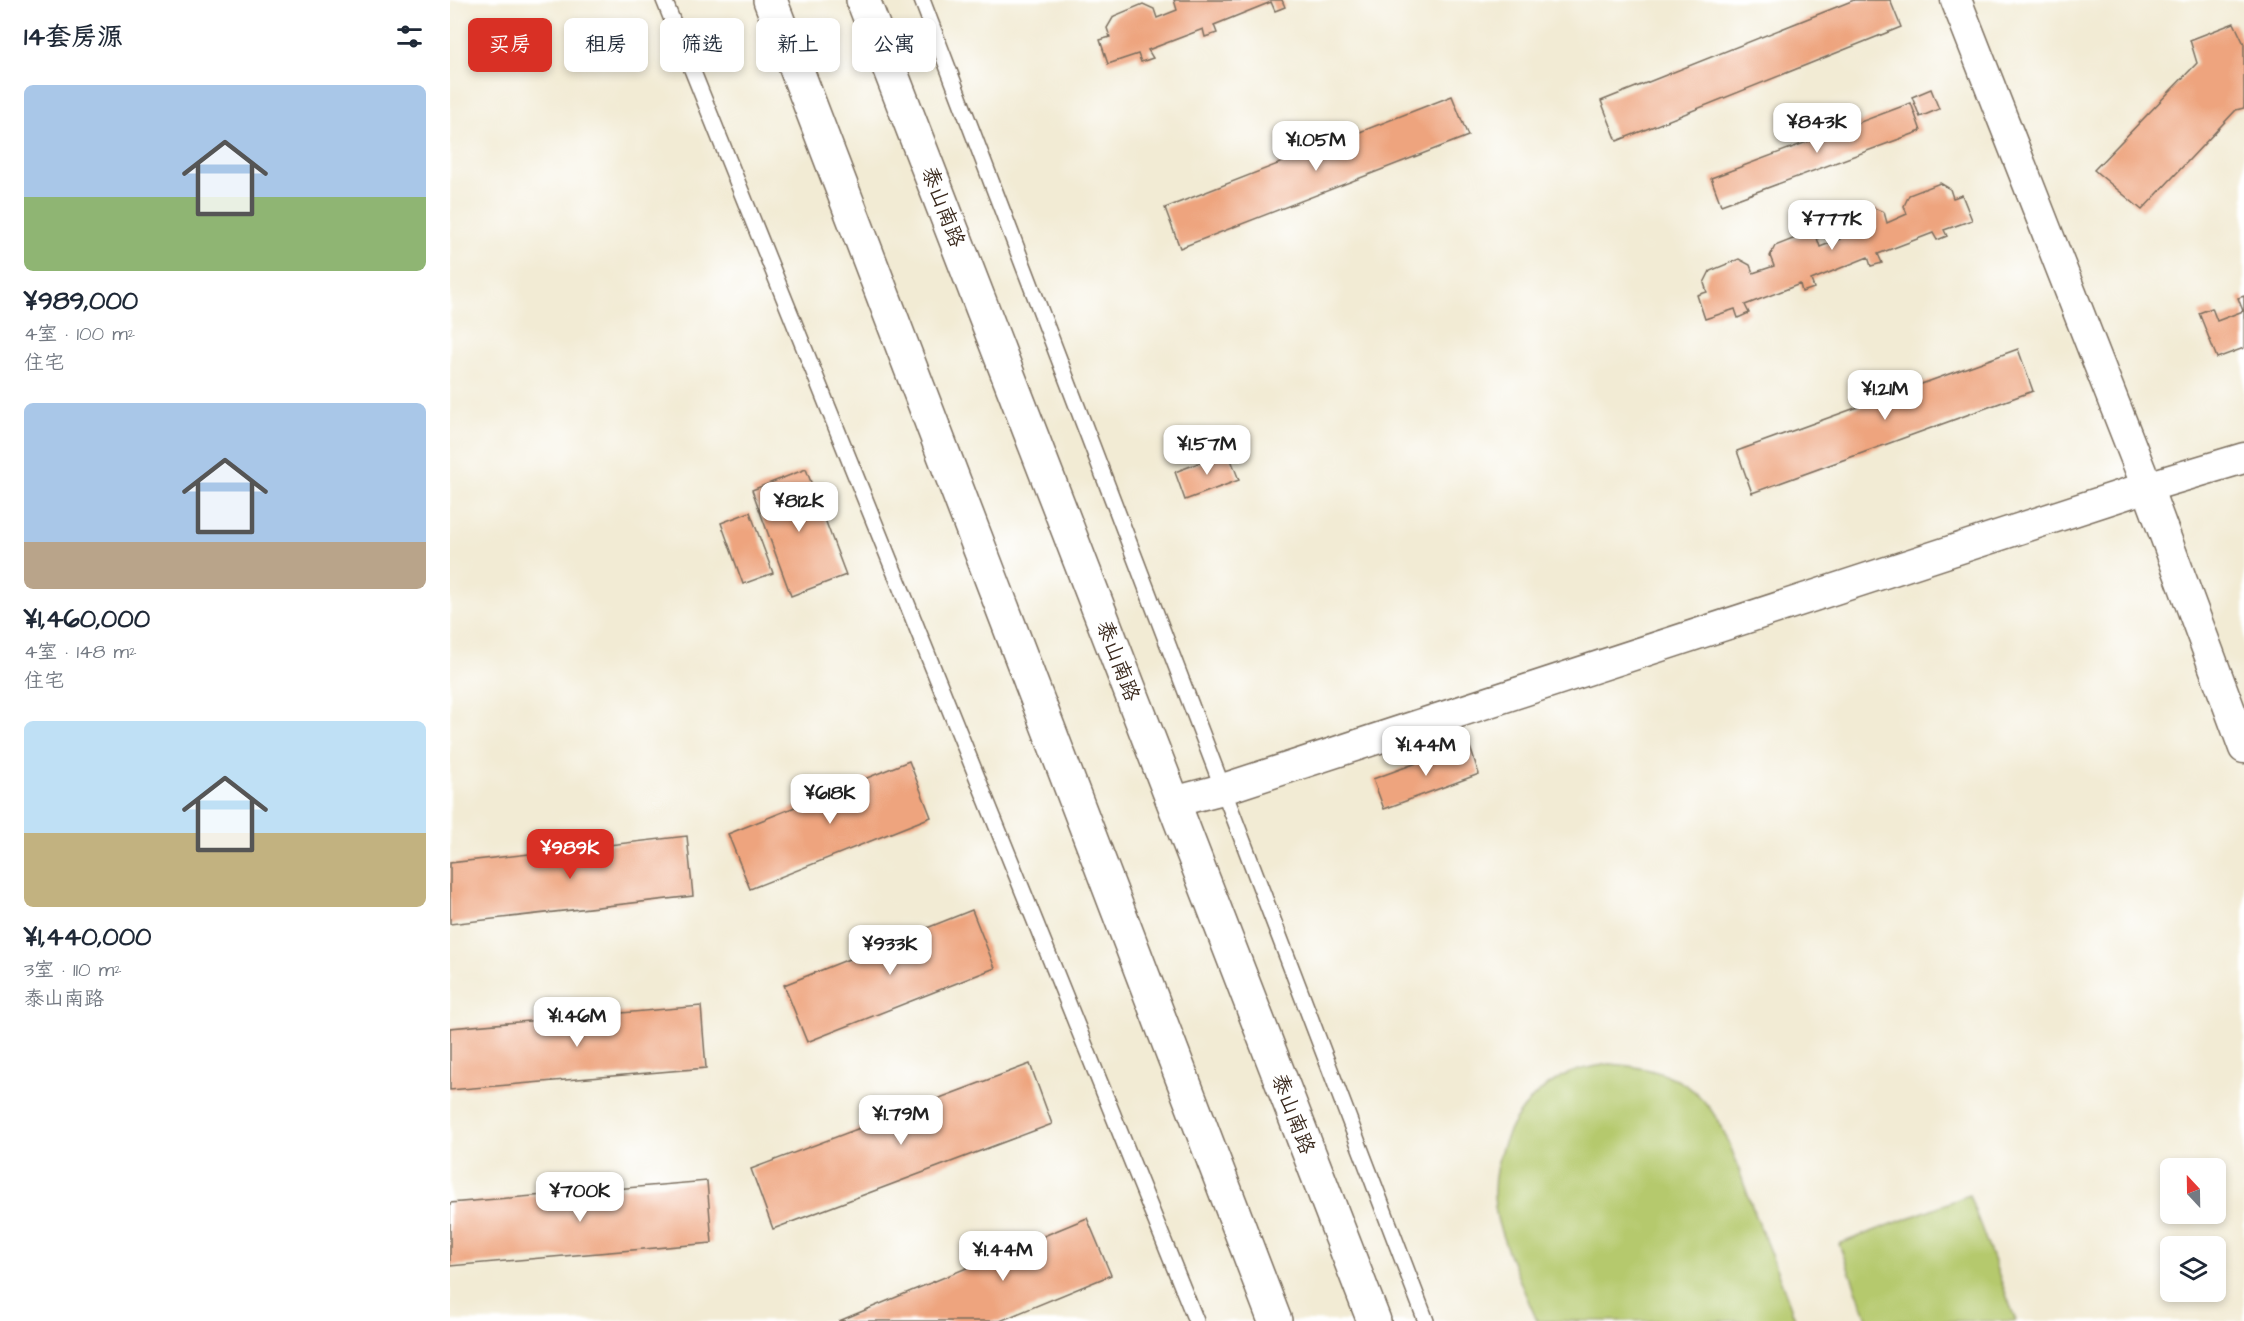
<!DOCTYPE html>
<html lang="zh">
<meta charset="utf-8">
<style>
:root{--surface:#fff;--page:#f2f2f3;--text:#1f2937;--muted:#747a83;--accent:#d93025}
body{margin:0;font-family:"Architects Daughter","LXGW WenKai TC",sans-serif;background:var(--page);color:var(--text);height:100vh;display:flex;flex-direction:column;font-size:22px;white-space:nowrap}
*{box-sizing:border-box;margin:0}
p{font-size:20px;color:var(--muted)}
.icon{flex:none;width:33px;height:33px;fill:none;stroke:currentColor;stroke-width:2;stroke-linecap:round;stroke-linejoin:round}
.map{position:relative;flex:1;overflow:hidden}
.details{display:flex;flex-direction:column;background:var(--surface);width:450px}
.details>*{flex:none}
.top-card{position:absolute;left:18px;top:18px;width:570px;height:54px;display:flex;gap:12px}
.needle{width:39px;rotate:338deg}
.controls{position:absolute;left:1710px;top:1158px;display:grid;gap:12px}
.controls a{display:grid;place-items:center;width:66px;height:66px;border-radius:9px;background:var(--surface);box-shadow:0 3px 9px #0003;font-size:30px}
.price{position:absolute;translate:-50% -51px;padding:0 14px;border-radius:12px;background:#fff;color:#222;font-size:20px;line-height:39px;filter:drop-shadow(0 2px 3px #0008)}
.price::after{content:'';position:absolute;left:50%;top:36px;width:18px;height:14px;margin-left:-9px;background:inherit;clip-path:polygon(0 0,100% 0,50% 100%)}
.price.active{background:var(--accent);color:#fff}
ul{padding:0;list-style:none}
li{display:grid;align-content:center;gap:12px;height:318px;padding:0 24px}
li span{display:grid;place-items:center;height:186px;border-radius:9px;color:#555}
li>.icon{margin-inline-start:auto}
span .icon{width:108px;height:108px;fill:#fffc;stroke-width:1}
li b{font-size:26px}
h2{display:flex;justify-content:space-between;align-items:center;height:72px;padding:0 24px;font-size:26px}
.tag{padding:0 21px;border-radius:9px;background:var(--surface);box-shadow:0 3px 9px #0003;font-size:21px;line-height:54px}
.tag.active{background:var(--accent);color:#fff}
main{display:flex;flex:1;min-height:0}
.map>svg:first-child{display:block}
.green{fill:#b5c96d;stroke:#787a46;stroke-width:1.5}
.building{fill:#eea47e}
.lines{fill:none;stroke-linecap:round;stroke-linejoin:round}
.service-casing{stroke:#7b6e5e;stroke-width:18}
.minor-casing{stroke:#7b6e5e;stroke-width:33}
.tertiary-casing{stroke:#7b6e5e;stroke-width:36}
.service{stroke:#fff;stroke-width:15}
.minor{stroke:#fff;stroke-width:30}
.tertiary{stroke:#fff;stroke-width:33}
.labels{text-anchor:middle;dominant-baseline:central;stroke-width:5;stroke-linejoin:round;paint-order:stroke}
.street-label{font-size:21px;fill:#3b2a1e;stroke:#fff}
</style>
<main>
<section class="details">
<h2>14套房源<svg class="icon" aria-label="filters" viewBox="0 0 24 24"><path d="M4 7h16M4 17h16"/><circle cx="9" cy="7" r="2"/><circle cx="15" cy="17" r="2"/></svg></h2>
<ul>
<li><span style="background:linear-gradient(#a9c7e8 60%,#8fb573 0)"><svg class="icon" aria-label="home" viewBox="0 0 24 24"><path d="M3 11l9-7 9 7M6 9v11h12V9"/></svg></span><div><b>¥989,000</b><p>4室 · 100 m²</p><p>住宅</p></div></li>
<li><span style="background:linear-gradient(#a9c7e8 75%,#b9a48a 0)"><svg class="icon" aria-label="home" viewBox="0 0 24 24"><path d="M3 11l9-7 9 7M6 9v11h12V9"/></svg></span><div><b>¥1,460,000</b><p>4室 · 148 m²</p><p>住宅</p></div></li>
<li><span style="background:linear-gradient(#bfe0f5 60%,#c2b280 0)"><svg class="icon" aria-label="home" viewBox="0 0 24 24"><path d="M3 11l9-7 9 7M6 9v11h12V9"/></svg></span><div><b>¥1,440,000</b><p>3室 · 110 m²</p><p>泰山南路</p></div></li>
</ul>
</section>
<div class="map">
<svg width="1794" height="1321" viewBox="0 0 1794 1321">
<rect width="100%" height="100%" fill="#fff"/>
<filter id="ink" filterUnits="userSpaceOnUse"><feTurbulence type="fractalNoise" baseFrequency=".0167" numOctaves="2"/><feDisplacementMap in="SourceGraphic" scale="12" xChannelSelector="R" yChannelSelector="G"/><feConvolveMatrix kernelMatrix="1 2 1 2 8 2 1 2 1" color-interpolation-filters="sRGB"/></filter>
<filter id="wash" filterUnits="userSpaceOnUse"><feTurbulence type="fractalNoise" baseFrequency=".008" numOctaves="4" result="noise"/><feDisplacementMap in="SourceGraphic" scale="24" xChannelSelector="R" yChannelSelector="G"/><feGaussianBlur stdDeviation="1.35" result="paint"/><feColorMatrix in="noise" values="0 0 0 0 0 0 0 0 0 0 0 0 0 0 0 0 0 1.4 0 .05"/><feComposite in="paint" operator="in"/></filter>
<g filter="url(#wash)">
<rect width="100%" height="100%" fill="#f2ebd4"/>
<g class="green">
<path d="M1160 1064C1190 1066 1222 1072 1245 1092 1276 1119 1286 1164 1300 1201 1316 1241 1331 1281 1346 1321H1087C1074 1290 1057 1254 1048 1222 1034 1169 1060 1106 1108 1079 1124 1069 1141 1067 1160 1064Z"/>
<polygon points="1519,1195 1566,1321 1418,1321 1389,1244"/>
</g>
<g id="blocks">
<g class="building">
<polygon points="724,0 832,0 835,7 825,11 821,2 764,25 767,33 755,37 753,29 698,50 703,58 691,62 688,54 658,64 650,40 660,37 657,28 664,16 693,4 704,9 707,18 727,10"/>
<polygon points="1404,0 1440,0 1451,27 1167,141 1151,101"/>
<polygon points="1784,23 1794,44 1794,108 1786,110 1692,210 1644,170 1747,63 1740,40"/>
<polygon points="1481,89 1489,109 1470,117 1462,97"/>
<polygon points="1002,96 1018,136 730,248 715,208"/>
<polygon points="1461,103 1471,131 1271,205 1261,178"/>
<polygon points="1490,183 1500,189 1503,198 1512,195 1522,220 1494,230 1497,236 1487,240 1483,233 1428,254 1432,263 1421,266 1418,257 1361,280 1364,288 1352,292 1350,284 1295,305 1299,313 1288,318 1285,309 1255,319 1247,295 1257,292 1254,283 1260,271 1289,259 1300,265 1303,273 1324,266 1320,256 1325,246 1358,233 1367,238 1370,247 1390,239 1387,230 1391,222 1424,208 1434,212 1437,223 1457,214 1454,206 1459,195"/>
<polygon points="1794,296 1794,348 1767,358 1749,313 1762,308 1767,321 1793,311 1788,298"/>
<polygon points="1568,349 1583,391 1302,493 1287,451"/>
<polygon points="778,452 789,480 735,500 725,472"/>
<polygon points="356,469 396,575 341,596 302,490"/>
<polygon points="300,512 323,573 293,584 271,523"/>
<polygon points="1019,744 1029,774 934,809 923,779"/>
<polygon points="459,761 481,817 300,889 278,834"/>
<polygon points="237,836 243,896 0,924 0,863"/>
<polygon points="522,910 545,968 357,1042 334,985"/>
<polygon points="251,1006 256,1068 0,1090 0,1028"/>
<polygon points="580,1064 602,1124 323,1229 301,1169"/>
<polygon points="257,1181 262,1243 0,1266 0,1203"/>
<polygon points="637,1218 661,1275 550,1321 389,1321"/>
</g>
</g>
</g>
<g filter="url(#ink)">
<use href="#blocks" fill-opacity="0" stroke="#7b6e5e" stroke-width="1.5"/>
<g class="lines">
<g class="service-casing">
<g id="service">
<polyline points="214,0 746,1321"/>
<polyline points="472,0 976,1321"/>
</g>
</g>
<g class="minor-casing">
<g id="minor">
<polyline points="1506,0 1697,487 1794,748"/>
<polyline points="723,802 773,789 1697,487 1794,458"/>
</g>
</g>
<g class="tertiary-casing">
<g id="tertiary">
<polyline points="320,0 825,1321"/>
<polyline points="413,0 924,1321"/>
</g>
</g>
<use href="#service" class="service"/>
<use href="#minor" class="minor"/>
<use href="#tertiary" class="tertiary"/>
</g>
</g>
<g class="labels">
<g class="street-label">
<text transform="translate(493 207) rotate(69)">泰山南路</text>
<text transform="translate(668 661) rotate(69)">泰山南路</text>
<text transform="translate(843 1114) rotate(69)">泰山南路</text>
</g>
</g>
</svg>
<div class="controls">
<a><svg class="needle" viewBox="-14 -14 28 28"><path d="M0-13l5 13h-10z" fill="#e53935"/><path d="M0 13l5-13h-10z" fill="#747a83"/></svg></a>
<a><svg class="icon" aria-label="layers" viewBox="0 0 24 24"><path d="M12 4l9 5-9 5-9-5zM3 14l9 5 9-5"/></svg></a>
</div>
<b class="price" style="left:1367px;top:154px">¥843K</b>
<b class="price" style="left:866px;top:172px">¥1.05M</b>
<b class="price" style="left:1382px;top:251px">¥777K</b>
<b class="price" style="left:1435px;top:421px">¥1.21M</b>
<b class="price" style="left:757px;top:476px">¥1.57M</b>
<b class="price" style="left:349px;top:533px">¥812K</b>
<b class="price" style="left:976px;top:777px">¥1.44M</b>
<b class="price" style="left:380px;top:825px">¥618K</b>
<b class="price active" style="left:120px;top:880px">¥989K</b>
<b class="price" style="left:440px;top:976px">¥933K</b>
<b class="price" style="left:127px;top:1048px">¥1.46M</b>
<b class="price" style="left:451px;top:1146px">¥1.79M</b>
<b class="price" style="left:130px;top:1223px">¥700K</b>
<b class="price" style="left:553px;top:1282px">¥1.44M</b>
<div class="top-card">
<a class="tag active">买房</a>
<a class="tag">租房</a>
<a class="tag">筛选</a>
<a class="tag">新上</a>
<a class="tag">公寓</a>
</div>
</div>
</main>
